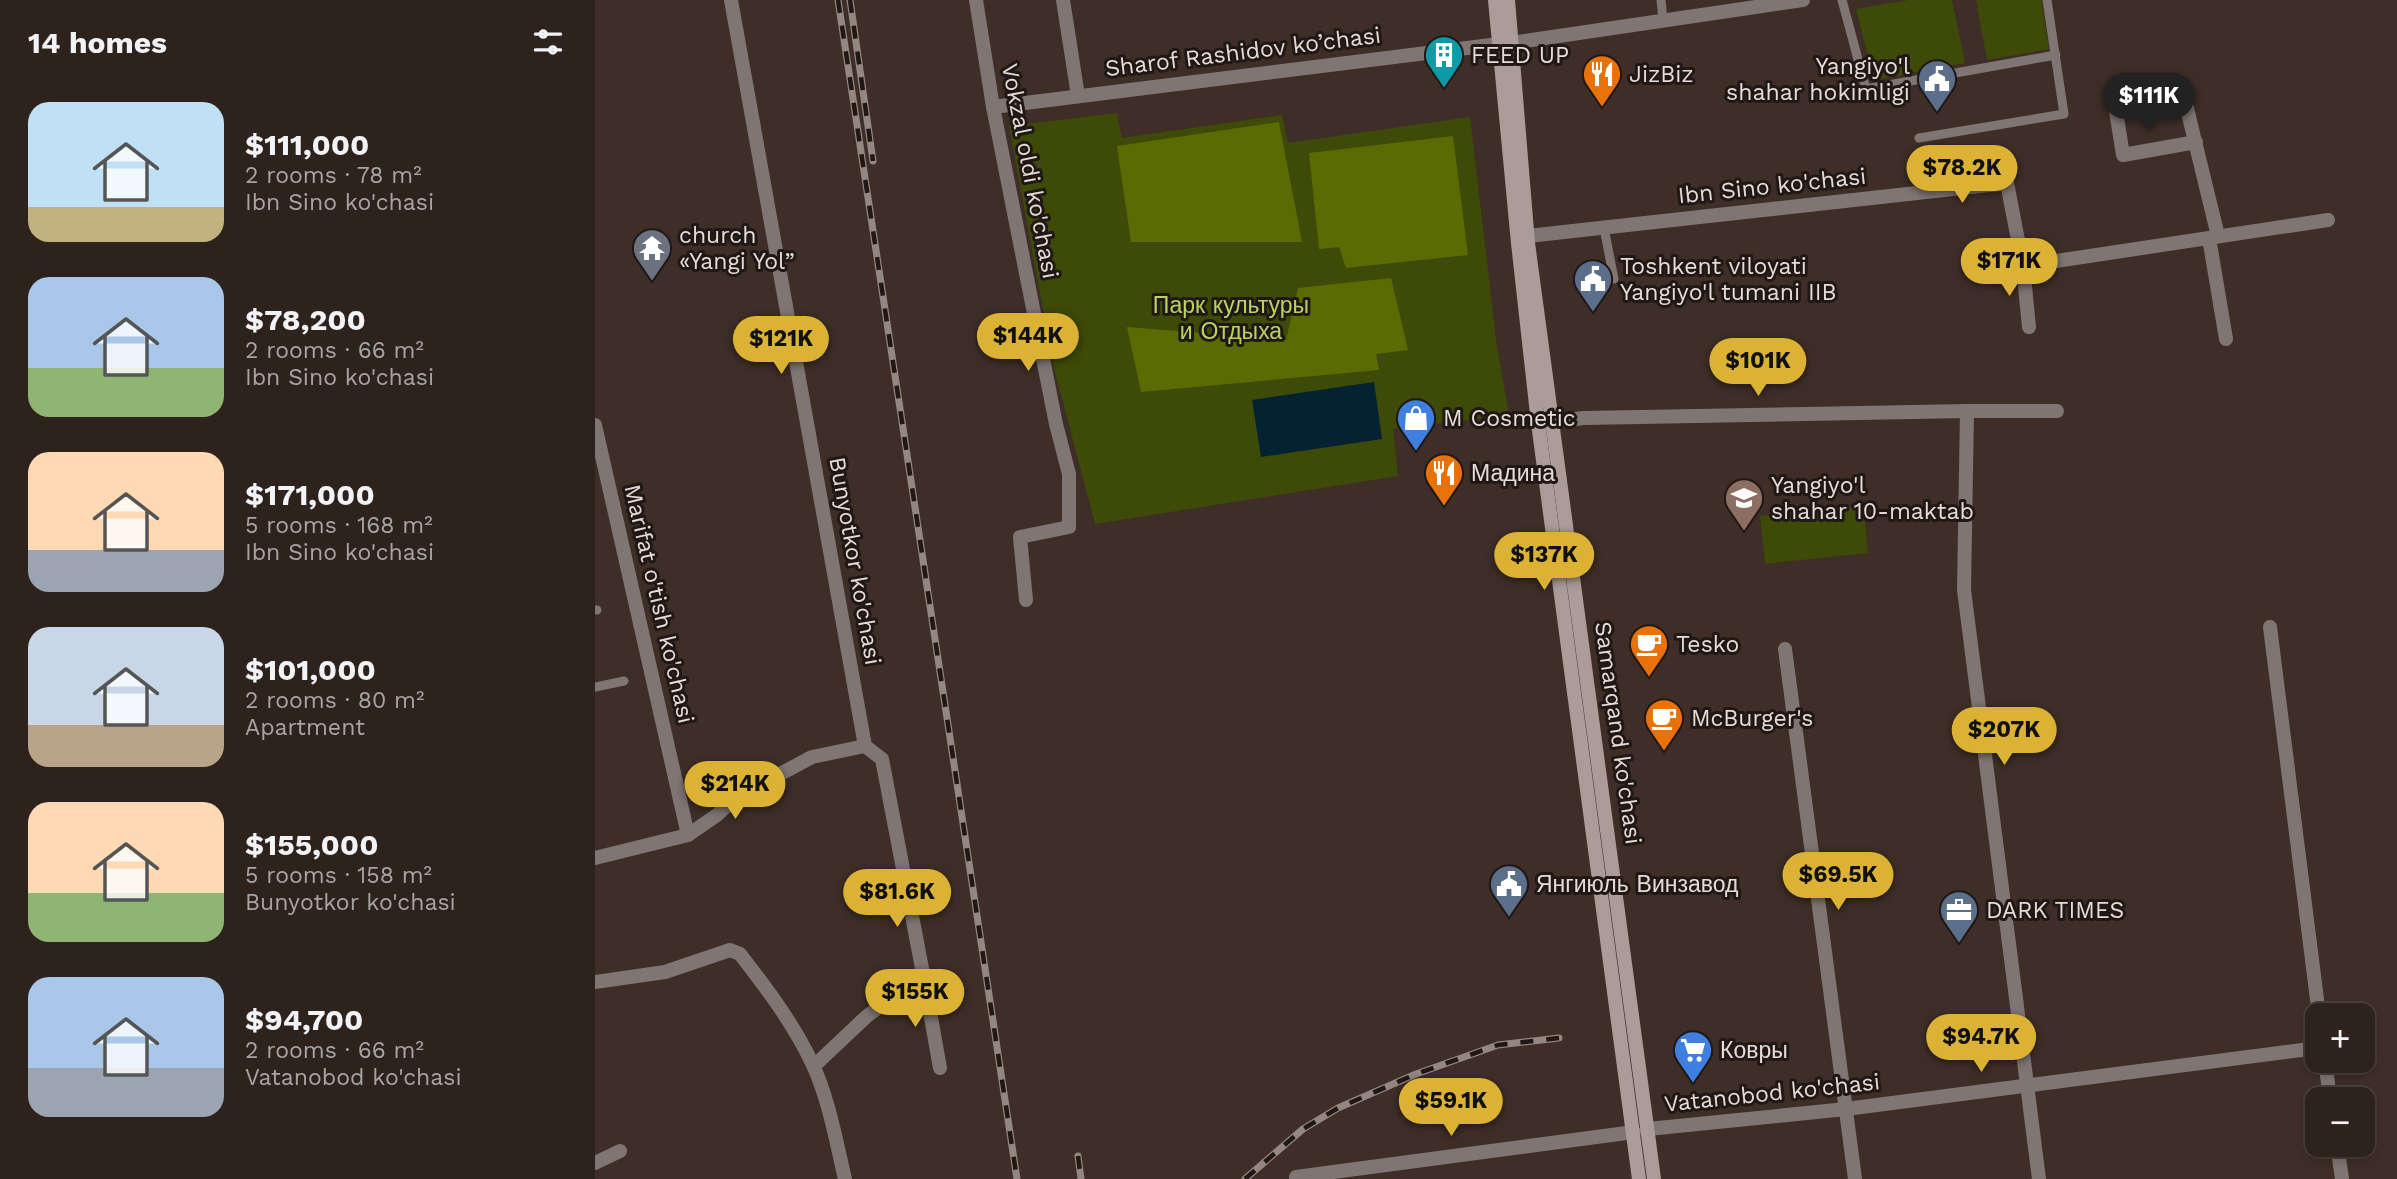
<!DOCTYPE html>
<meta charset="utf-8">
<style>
:root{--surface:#2e221d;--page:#362a26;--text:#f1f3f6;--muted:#a7a4a4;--line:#493f3b;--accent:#dbb233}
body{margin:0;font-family:"Work Sans",sans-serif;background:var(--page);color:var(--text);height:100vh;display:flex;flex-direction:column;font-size:26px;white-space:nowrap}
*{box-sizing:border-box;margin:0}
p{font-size:23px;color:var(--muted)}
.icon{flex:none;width:38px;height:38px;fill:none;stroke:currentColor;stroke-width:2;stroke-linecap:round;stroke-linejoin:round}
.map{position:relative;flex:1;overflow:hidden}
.panel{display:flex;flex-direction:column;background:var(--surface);width:595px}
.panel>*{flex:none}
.controls{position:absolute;left:1710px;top:1003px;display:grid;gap:14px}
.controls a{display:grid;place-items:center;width:70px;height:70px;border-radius:14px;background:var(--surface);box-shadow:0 4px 10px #0003,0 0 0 2px var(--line);font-size:35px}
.price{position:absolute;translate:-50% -60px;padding:0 16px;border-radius:24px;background:var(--accent);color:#111;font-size:23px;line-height:46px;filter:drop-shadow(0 2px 4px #0008)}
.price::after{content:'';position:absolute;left:50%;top:42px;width:21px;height:16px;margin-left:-10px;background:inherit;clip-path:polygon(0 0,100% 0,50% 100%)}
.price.current{background:#222;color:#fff}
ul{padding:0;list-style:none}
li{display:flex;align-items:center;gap:21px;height:175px;padding:0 28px}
li span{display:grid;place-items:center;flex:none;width:196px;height:140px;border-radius:21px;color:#555}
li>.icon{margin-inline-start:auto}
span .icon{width:84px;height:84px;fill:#fffc;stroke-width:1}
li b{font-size:30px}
h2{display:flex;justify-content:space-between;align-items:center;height:84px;padding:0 28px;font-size:30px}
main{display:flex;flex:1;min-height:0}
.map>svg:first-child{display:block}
.green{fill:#3e4a07}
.forest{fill:#5a6b04}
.water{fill:#052232}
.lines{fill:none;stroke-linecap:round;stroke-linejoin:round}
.lane{stroke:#7f7674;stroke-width:9}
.street{stroke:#7f7674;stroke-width:14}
.secondary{stroke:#ab9c99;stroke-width:14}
.rail-casing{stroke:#948681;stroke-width:7}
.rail{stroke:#1f1815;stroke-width:4.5;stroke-dasharray:13;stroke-linecap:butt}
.labels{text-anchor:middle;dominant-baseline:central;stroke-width:6;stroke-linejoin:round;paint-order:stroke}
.street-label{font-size:23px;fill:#e6dbd6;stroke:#1f1815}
.poi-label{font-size:23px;fill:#e6dbd6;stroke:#1f1815;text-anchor:start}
.park-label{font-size:23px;fill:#b9d35e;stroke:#1f1815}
</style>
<main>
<section class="panel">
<h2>14 homes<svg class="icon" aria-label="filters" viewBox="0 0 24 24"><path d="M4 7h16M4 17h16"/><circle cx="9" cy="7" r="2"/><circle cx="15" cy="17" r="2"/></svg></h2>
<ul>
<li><span style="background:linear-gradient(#bfe0f5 75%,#c2b280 0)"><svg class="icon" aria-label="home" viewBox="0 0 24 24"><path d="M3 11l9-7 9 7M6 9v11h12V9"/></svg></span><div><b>$111,000</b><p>2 rooms · 78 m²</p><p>Ibn Sino ko'chasi</p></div></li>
<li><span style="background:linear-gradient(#a9c7e8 65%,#8fb573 0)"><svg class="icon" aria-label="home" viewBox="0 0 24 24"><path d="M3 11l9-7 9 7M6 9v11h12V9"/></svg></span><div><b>$78,200</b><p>2 rooms · 66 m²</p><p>Ibn Sino ko'chasi</p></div></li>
<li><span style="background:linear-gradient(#ffd9b3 70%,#9aa5b1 0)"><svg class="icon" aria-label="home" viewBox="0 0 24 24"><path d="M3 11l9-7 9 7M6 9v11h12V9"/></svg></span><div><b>$171,000</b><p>5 rooms · 168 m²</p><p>Ibn Sino ko'chasi</p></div></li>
<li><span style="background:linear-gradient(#c9d6e8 70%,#b9a48a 0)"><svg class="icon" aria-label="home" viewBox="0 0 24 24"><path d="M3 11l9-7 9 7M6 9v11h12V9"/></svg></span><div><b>$101,000</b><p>2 rooms · 80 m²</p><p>Apartment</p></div></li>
<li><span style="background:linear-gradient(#ffd9b3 65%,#8fb573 0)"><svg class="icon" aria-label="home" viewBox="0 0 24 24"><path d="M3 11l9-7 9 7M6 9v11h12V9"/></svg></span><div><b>$155,000</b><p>5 rooms · 158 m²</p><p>Bunyotkor ko'chasi</p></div></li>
<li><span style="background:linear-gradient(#a9c7e8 65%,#9aa5b1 0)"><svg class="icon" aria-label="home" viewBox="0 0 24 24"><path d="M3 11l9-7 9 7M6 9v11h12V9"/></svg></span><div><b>$94,700</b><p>2 rooms · 66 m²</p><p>Vatanobod ko'chasi</p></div></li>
</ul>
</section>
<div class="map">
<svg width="1802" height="1179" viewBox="0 0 1802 1179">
<rect width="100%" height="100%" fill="#3e2e27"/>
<g class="green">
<polygon points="1314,0 1357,0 1370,63 1279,80 1261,9"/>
<polygon points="1381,0 1446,0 1454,49 1392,60"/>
<polygon points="522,113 527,138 687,115 693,143 875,117 902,347 914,415 798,429 803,476 500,524 459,368 414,126"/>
<polygon points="1268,505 1273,553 1170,564 1165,516"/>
</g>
<g class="forest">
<polygon points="684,122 707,242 536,242 522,146"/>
<polygon points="858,136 873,255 751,268 744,247 724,249 714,153"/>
<polygon points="796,278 813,350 781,354 784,370 546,392 532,327 691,340 703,288"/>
</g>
<polygon class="water" points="779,382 787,439 666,457 657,400"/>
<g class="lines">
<g class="lane">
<polyline points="1066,0 1068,21"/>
<polyline points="1247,0 1271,89 1461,55"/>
<polyline points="1324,138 1469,114 1452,0"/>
<polyline points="1009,228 1019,279"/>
<polyline points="0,610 2,610"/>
<polyline points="0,687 29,681"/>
</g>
<g class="street">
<polyline points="136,0 270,746 287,759 330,984 299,996 272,1016 219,1066"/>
<polyline points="381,0 398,107 461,424 474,474 474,527 425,537 431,600"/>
<polyline points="468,0 483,96"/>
<polyline points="916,43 1208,0"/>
<polyline points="1588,92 1623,236"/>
<polyline points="1520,105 1528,155 1601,142"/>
<polyline points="398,107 904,44"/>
<polyline points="933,236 1412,183 1428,266 1733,220"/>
<polyline points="1614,238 1631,339"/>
<polyline points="1428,266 1434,327"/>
<polyline points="956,422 989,418 1372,411"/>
<polyline points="0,425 93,835"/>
<polyline points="1675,627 1724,1015"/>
<polyline points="1190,649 1260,1179"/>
<polyline points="0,858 93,835 122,815 156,783 187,773 217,757 270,746"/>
<path d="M0 982 70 972 135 950 145 954C172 989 198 1023 217 1063 234 1099 241 1141 250 1179"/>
<polyline points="330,984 345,1068"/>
<polyline points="1730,1060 1735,1099"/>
<polyline points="1053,1129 1251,1109 1722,1048"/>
<polyline points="1742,1144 1747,1179"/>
<polyline points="0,1163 25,1151"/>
<polyline points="701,1179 701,1177 1039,1132"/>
<polyline points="1444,1179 1369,590 1372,411 1462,411"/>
</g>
<g class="secondary">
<polyline points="900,0 923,243 943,423 1044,1179"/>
<polyline points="913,0 933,243 1059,1179"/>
</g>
<g class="rail-casing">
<g id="rail">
<polyline points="243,0 422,1179"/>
<polyline points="255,0 278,161"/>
<polyline points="483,1156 486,1179"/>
<polyline points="650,1179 708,1129 743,1108 821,1074 903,1045 964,1038"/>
</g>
</g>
<use href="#rail" class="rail"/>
</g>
<defs>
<g id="building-pin" transform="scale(2.0125)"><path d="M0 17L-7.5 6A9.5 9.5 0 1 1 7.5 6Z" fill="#0f9aa8" stroke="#1f1815"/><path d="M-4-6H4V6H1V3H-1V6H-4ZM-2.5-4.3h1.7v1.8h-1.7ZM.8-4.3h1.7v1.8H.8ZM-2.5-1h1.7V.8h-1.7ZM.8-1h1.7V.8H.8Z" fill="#fff"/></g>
<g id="restaurant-pin" transform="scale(2.0125)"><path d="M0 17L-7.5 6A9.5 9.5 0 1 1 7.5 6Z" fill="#e8710a" stroke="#1f1815"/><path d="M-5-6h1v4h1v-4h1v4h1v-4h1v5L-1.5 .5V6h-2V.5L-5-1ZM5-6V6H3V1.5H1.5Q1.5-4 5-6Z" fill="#fff"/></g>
<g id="civic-pin" transform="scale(2.0125)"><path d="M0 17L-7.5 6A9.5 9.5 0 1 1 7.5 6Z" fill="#5c6f8a" stroke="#1f1815"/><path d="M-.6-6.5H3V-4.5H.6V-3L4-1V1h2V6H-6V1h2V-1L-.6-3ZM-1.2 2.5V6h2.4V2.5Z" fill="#fff"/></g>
<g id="temple-pin" transform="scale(2.0125)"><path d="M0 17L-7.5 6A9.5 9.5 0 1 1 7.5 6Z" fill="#6b7280" stroke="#1f1815"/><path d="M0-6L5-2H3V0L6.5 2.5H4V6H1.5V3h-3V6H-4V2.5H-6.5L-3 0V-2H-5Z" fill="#fff"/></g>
<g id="shop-pin" transform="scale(2.0125)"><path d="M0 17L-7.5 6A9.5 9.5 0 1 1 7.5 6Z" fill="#3f7fe0" stroke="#1f1815"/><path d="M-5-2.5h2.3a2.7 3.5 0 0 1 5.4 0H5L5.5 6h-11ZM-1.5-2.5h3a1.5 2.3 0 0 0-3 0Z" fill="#fff"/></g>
<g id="school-pin" transform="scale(2.0125)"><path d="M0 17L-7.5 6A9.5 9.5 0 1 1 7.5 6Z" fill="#8d6e63" stroke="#1f1815"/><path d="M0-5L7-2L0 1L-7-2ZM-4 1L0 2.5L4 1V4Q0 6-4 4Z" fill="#fff"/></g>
<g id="cafe-pin" transform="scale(2.0125)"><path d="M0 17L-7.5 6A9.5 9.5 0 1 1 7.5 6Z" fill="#e8710a" stroke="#1f1815"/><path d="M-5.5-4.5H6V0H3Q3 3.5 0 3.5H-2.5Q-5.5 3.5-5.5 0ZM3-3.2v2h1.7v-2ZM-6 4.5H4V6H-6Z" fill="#fff"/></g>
<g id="office-pin" transform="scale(2.0125)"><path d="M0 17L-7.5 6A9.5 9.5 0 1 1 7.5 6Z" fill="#5c6f8a" stroke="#1f1815"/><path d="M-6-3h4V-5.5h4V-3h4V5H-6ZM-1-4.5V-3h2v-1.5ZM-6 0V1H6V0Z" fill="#fff"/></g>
<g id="supermarket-pin" transform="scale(2.0125)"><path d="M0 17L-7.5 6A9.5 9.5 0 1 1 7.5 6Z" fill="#3f7fe0" stroke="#1f1815"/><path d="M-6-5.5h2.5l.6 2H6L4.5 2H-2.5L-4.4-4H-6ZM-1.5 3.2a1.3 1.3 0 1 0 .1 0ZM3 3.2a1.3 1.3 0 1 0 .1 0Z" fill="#fff"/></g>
</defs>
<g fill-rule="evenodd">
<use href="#building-pin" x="849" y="55"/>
<use href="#restaurant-pin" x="1007" y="74"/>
<use href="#civic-pin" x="1342" y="79"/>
<use href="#temple-pin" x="57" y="248"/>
<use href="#civic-pin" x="998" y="279"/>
<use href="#shop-pin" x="821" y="418"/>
<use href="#restaurant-pin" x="849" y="473"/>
<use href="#school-pin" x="1149" y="498"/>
<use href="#cafe-pin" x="1054" y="644"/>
<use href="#cafe-pin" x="1069" y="718"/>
<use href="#civic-pin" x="914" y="884"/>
<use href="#office-pin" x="1364" y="910"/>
<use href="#supermarket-pin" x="1098" y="1050"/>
</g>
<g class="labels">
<g class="street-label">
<text transform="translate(648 52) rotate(-7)">Sharof Rashidov ko’chasi</text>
<text transform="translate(435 171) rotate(79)">Vokzal oldi ko'chasi</text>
<text transform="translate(1177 186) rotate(-6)">Ibn Sino ko'chasi</text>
<text transform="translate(260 561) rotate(80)">Bunyotkor ko'chasi</text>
<text transform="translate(64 604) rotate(77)">Marifat o'tish ko'chasi</text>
<text transform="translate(1023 733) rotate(82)">Samarqand ko'chasi</text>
<text transform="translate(1177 1093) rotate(-6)">Vatanobod ko'chasi</text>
</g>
<g class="poi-label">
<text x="876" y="55">FEED UP</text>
<text x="1315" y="66" text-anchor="end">Yangiyo'l<tspan x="1315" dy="26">shahar hokimligi</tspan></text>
<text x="1034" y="74">JizBiz</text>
<text x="84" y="235">church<tspan x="84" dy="26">«Yangi Yol”</tspan></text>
<text x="1025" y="266">Toshkent viloyati<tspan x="1025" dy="26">Yangiyo'l tumani IIB</tspan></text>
<text x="848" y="418">M Cosmetic</text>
<text x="876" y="473">Мадина</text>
<text x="1176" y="485">Yangiyo'l<tspan x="1176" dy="26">shahar 10-maktab</tspan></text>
<text x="1081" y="644">Tesko</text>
<text x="1096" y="718">McBurger's</text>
<text x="941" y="884">Янгиюль Винзавод</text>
<text x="1391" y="910">DARK TIMES</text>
<text x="1125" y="1050">Ковры</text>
</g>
<g class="park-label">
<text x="636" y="305">Парк культуры<tspan x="636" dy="26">и Отдыха</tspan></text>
</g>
</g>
</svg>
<div class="controls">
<a>+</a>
<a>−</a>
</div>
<b class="price current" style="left:1554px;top:133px">$111K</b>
<b class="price" style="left:1367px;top:205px">$78.2K</b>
<b class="price" style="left:1414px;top:298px">$171K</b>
<b class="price" style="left:433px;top:373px">$144K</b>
<b class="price" style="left:186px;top:376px">$121K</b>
<b class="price" style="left:1163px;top:398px">$101K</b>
<b class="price" style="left:949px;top:592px">$137K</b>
<b class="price" style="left:1409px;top:767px">$207K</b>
<b class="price" style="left:140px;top:821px">$214K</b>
<b class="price" style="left:1243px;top:912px">$69.5K</b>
<b class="price" style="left:302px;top:929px">$81.6K</b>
<b class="price" style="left:320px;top:1029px">$155K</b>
<b class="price" style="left:1386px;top:1074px">$94.7K</b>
<b class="price" style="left:856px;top:1138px">$59.1K</b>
</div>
</main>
